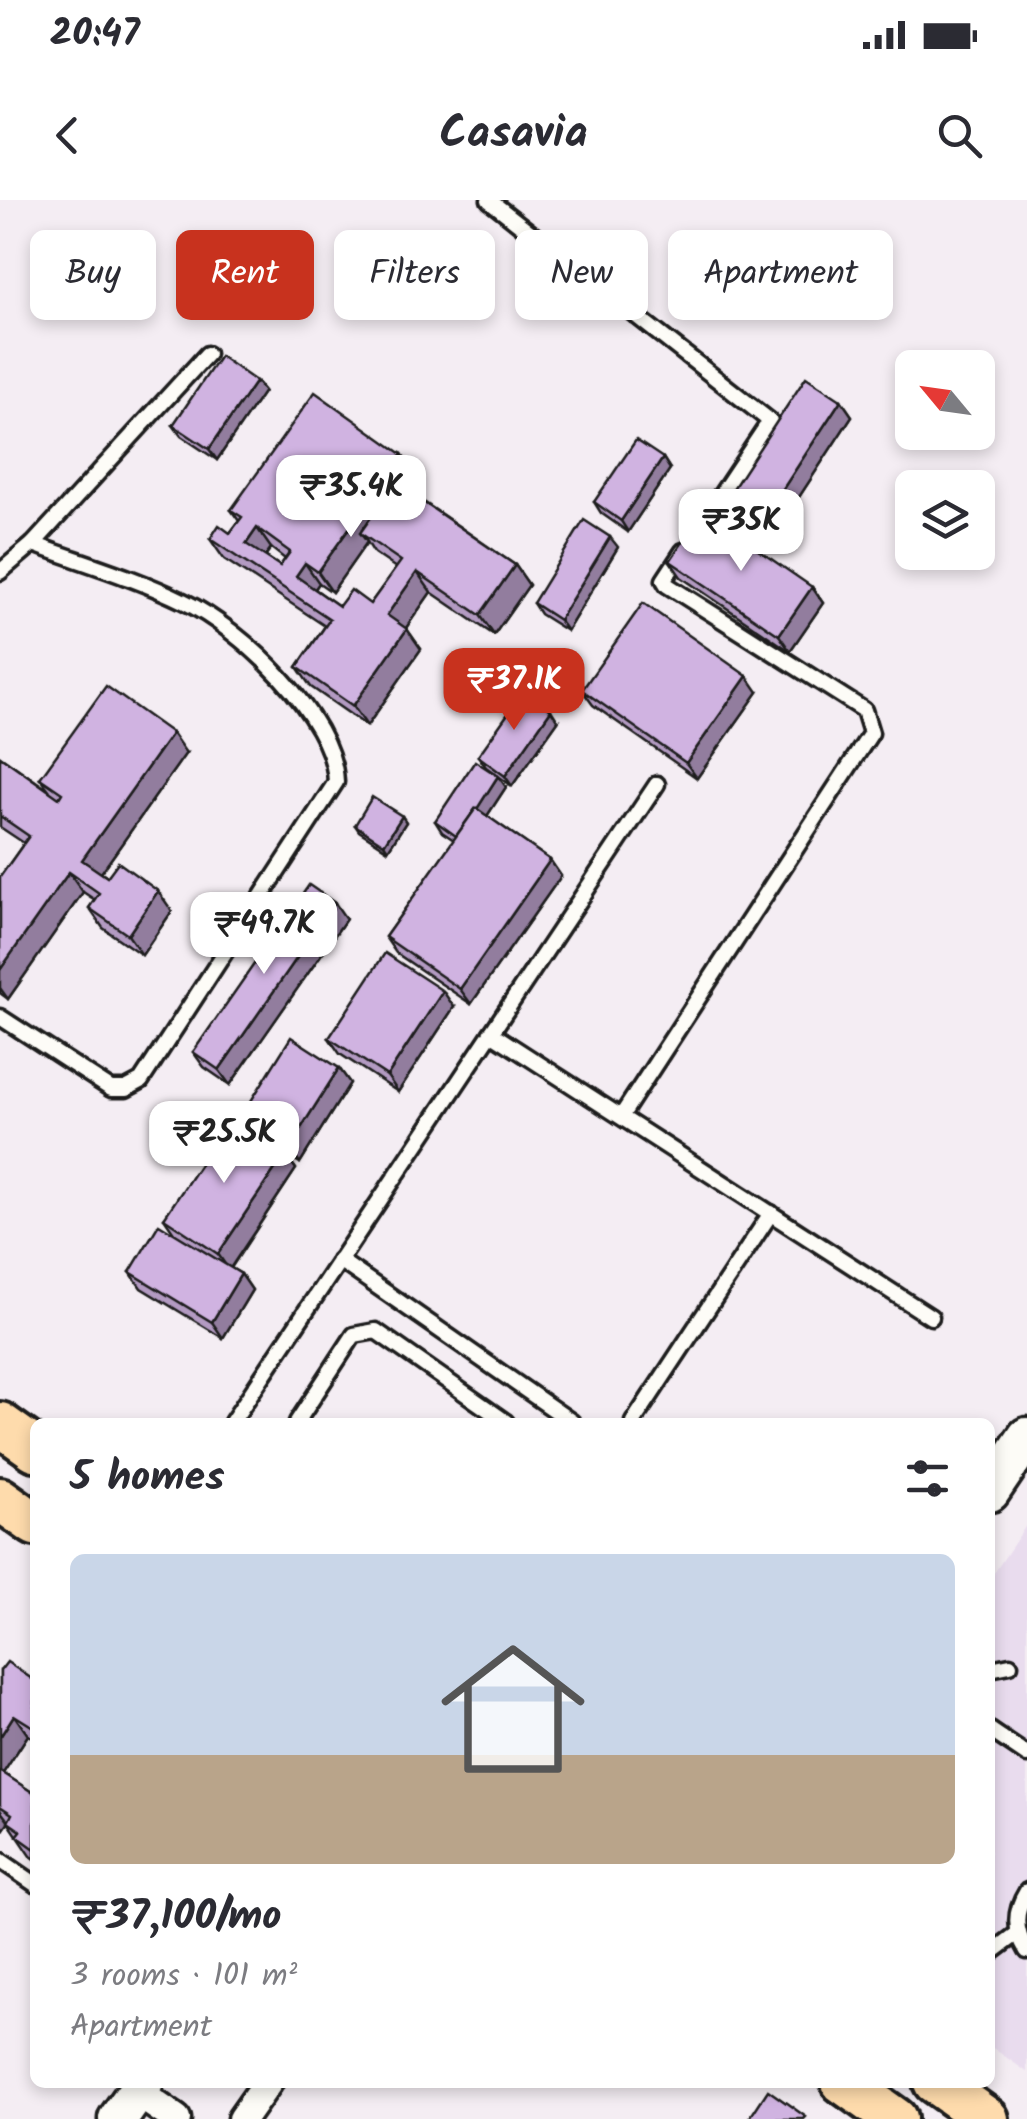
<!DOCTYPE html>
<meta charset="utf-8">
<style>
:root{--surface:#fff;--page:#f2f2f3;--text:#2b2b33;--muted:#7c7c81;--line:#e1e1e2;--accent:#c8321e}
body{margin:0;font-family:Kalam,sans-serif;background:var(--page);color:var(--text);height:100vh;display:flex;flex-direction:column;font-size:38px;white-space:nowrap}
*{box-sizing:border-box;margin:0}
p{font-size:32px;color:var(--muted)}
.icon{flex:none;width:55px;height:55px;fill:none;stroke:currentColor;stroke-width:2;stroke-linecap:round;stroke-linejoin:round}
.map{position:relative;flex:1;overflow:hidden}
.drawer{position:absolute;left:30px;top:1218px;width:965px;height:670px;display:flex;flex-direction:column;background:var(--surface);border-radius:15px;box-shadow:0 5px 15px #0003}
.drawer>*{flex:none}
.hud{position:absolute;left:30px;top:30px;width:968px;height:90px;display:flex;gap:20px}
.needle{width:65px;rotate:299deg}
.buttons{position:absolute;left:895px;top:150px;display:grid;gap:20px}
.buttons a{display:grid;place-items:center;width:100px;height:100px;border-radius:15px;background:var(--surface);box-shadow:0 5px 15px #0003;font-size:50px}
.price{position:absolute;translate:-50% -85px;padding:0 22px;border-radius:20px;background:#fff;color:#222;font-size:32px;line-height:65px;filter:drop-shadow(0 2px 5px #0008)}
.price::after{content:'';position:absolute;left:50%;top:60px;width:30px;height:22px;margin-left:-15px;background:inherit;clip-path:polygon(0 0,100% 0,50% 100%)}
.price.selected{background:var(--accent);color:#fff}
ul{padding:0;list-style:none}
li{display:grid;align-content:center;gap:20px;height:530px;padding:0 40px}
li+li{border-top:2px solid var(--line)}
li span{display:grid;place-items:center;height:310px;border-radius:15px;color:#555}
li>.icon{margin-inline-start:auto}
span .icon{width:180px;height:180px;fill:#fffc;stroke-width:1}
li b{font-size:42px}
h2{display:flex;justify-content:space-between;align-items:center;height:120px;padding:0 40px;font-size:42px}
.pill{padding:0 35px;border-radius:15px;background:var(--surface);box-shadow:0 5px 15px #0003;font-size:35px;line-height:90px}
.pill.selected{background:var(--accent);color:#fff}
.status{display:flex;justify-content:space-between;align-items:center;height:70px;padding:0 50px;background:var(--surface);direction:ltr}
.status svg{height:28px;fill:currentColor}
header{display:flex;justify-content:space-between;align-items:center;height:130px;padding:0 40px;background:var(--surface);font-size:45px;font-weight:700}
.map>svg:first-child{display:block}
.built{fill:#e9dcee}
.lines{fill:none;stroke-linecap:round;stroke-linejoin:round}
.lane-casing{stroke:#1c1c1c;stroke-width:21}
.street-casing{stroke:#1c1c1c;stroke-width:35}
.secondary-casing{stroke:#1c1c1c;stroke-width:45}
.primary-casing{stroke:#1c1c1c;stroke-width:50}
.lane{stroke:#fdfcf7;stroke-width:14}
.street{stroke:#fdfcf7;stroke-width:28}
.secondary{stroke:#fdfcf7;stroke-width:38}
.primary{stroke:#fedbac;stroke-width:42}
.wall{fill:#b39ac2;stroke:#1c1c1c;stroke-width:2.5;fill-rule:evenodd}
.shaded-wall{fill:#927d9e;stroke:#1c1c1c;stroke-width:2.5}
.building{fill:#d0b3e1;stroke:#1c1c1c;stroke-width:2.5;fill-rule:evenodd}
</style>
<div class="status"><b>20:47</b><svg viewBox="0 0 49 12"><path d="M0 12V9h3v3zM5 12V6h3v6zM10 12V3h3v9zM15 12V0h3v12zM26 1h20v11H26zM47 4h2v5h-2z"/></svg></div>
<header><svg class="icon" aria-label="back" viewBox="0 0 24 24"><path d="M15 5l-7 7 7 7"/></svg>Casavia<svg class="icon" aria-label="search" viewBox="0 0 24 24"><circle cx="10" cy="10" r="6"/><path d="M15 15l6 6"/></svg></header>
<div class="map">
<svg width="1027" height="1919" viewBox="0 0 1027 1919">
<rect width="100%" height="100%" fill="#f4edf3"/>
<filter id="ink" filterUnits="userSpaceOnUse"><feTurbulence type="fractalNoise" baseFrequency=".01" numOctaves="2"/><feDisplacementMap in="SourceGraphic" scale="20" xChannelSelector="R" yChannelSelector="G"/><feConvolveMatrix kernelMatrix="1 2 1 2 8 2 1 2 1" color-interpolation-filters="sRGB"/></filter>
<g filter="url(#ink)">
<polygon class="built" points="1027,1324 1027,1872 990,1846 990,1379"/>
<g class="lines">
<g class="lane-casing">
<g id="lane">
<polyline points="489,0 770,221 698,329"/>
<polyline points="0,372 33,344 207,154"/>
<path d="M0 817 111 889H126L141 881 336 582C334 516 240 428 183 401 136 378 82 362 33 344"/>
<polyline points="491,833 931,1117"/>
<polyline points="622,915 871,533 864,510 667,385 664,380 683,351"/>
<polyline points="339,1060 572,1222"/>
<polyline points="232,1222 657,584"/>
<polyline points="297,1222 354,1135 376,1131 506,1222"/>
<polyline points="633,1222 771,1013"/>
<polyline points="990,1469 1010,1465"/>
<polyline points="990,1530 1027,1555"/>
<polyline points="0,1660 35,1684"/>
<path d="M1027 1691C1014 1712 1014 1730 1027 1751"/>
<polyline points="990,1754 1018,1733"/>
</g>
</g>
<g class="street-casing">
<g id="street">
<polyline points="137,1892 176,1919"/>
<polyline points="242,1919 268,1882"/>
</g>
</g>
<g class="secondary-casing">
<g id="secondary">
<polyline points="990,1292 1027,1237"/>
<polyline points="118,1919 144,1882"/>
</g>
</g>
<g class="primary-casing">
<g id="primary">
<polyline points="0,1224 35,1249"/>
<polyline points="0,1299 35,1324"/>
<polyline points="843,1882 895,1919"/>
<polyline points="935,1882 987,1919"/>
</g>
</g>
<use href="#lane" class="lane"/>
<use href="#street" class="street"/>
<use href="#secondary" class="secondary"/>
<use href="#primary" class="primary"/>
</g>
<g class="wall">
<polygon points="256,181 264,191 217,260 181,236 173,225"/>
<polygon points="841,200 852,216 769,343 734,320 723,304"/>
<path d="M402 254 416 274 405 289 515 365 529 385 494 435 431 392 406 428 421 449 367 526 311 487 297 467 325 426 224 359 210 339 230 333 239 321 231 310ZM367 342 374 353 396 368 370 404 339 406 315 389 319 383 332 392ZM271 348 285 359 280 366 265 356Z"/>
<polygon points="663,258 670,269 628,332 601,313 594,302"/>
<polygon points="618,347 567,431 540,414 533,403"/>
<polygon points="670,361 812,387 823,403 790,451 681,377"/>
<polygon points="582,490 758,492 697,578 593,505"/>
<polygon points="558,521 512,586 486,567 478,556"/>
<polygon points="186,553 101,673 172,711 142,755 103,728 89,708 95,700 83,692 8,799 0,793 0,677 24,643 0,627 0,556 50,591 40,578"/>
<polygon points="506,587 487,616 550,660 561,676 471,804 396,753 385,737 454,640 442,632 435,621"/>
<polygon points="402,616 406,622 388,650 359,631 355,625"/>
<polygon points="346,719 230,885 204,867 193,852"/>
<polygon points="454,807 398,892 340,854 329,838"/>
<polygon points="339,868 350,883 300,963 285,954 296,969 231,1068 241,1074 252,1090 223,1138 141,1088 130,1072 175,1034 164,1018 250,930 241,917"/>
<polygon points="0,1471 35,1481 35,1539 28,1535 3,1573 35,1594 35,1659 31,1656 8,1622 4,1629 0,1627"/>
</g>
<g class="shaded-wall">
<polygon points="256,181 264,191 217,260 209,249"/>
<polygon points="841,200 852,216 769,343 758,327"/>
<polygon points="402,254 416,274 369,339 360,333 367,342 332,392 318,372"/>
<polygon points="663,258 670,269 628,332 621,321"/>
<polygon points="257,328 271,348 260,363 246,344"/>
<polygon points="610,337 618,347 567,431 559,420"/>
<polygon points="305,363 319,383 310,396 296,376"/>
<polygon points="515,365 529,385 494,435 480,415"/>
<polygon points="417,372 431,392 401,435 387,415"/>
<polygon points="812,387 823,403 790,451 779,435"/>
<polygon points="407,429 421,449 367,526 353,506"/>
<polygon points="747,476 758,492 697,578 686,563"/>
<polygon points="551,510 558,521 512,586 505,576"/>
<polygon points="172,533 186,553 96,680 82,660"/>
<polygon points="498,576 506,587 466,648 458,638"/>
<polygon points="402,616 406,622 388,650 384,644"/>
<polygon points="550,660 561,676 471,804 460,789"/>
<polygon points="69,672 83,692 8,799 0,788 0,770"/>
<polygon points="158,691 172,711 142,755 128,735"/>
<polygon points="335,703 346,719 230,885 219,870"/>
<polygon points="443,791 454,807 398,892 387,876"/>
<polygon points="339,868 350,883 300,963 289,947"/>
<polygon points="285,954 296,969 229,1070 218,1054"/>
<polygon points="241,1074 252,1090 223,1138 212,1122"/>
<polygon points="14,1515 28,1535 0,1578 0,1537"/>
<polygon points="0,1610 9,1622 4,1629 0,1624"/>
</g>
<g class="building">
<polygon points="220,156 256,181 209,249 173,225"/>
<polygon points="806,177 841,200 758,327 723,304"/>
<path d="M315 192 402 254 318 372 305 363 296 376 339 406 351 390 370 404 401 361 360 333 395 283 515 365 480 415 417 372 387 415 407 429 353 506 297 467 330 419 210 339 219 325 230 333 242 317 231 310ZM257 328 290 352 280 366 246 344Z"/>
<polygon points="636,240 663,258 621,321 594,302"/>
<polygon points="703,312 812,387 779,435 670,361"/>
<polygon points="584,320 610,337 559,420 533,403"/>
<polygon points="643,403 747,476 686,563 582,490"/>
<polygon points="106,486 172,533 82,660 107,677 118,662 158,691 128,735 89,708 99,693 69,672 0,770 0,677 29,636 0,616 0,556 59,598 62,593 40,578"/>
<polygon points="524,491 551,510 505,576 478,556"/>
<polygon points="475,561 498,576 477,609 476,608 456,636 435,621"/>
<polygon points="372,597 402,616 384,644 355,625"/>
<polygon points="476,608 550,660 460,789 385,737"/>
<polygon points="309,685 335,703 219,870 193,852"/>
<polygon points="385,753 443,791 387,876 329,838"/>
<polygon points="291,837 339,868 289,947 241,917"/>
<polygon points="231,918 285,954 218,1054 164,1018"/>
<polygon points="159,1024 241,1074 212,1122 130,1072"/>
<polygon points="7,1462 35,1481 35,1528 14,1515 0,1537 0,1471"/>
<polygon points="0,1571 35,1594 35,1649 17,1636 21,1631 8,1622 12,1614 0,1606"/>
<polygon points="768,1890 806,1917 804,1919 749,1919"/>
</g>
</g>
</svg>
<div class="buttons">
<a><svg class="needle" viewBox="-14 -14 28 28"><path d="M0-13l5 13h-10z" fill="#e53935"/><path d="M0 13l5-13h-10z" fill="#7c7c81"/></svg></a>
<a><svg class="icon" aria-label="layers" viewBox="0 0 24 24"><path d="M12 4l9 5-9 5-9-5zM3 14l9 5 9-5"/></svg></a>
</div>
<b class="price" style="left:351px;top:340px">₹35.4K</b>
<b class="price" style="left:741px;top:374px">₹35K</b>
<b class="price selected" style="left:514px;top:533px">₹37.1K</b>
<b class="price" style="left:264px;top:777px">₹49.7K</b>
<b class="price" style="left:224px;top:986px">₹25.5K</b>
<div class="hud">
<a class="pill">Buy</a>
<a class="pill selected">Rent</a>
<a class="pill">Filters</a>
<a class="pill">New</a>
<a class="pill">Apartment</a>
</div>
<section class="drawer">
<h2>5 homes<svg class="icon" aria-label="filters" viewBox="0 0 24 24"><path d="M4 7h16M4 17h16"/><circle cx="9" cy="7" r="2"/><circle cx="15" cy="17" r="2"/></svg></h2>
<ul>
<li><span style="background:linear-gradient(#c9d6e8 65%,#b9a48a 0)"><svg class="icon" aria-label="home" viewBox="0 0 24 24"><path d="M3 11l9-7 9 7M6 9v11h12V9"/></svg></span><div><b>₹37,100/mo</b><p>3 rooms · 101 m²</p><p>Apartment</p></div></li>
</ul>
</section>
</div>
